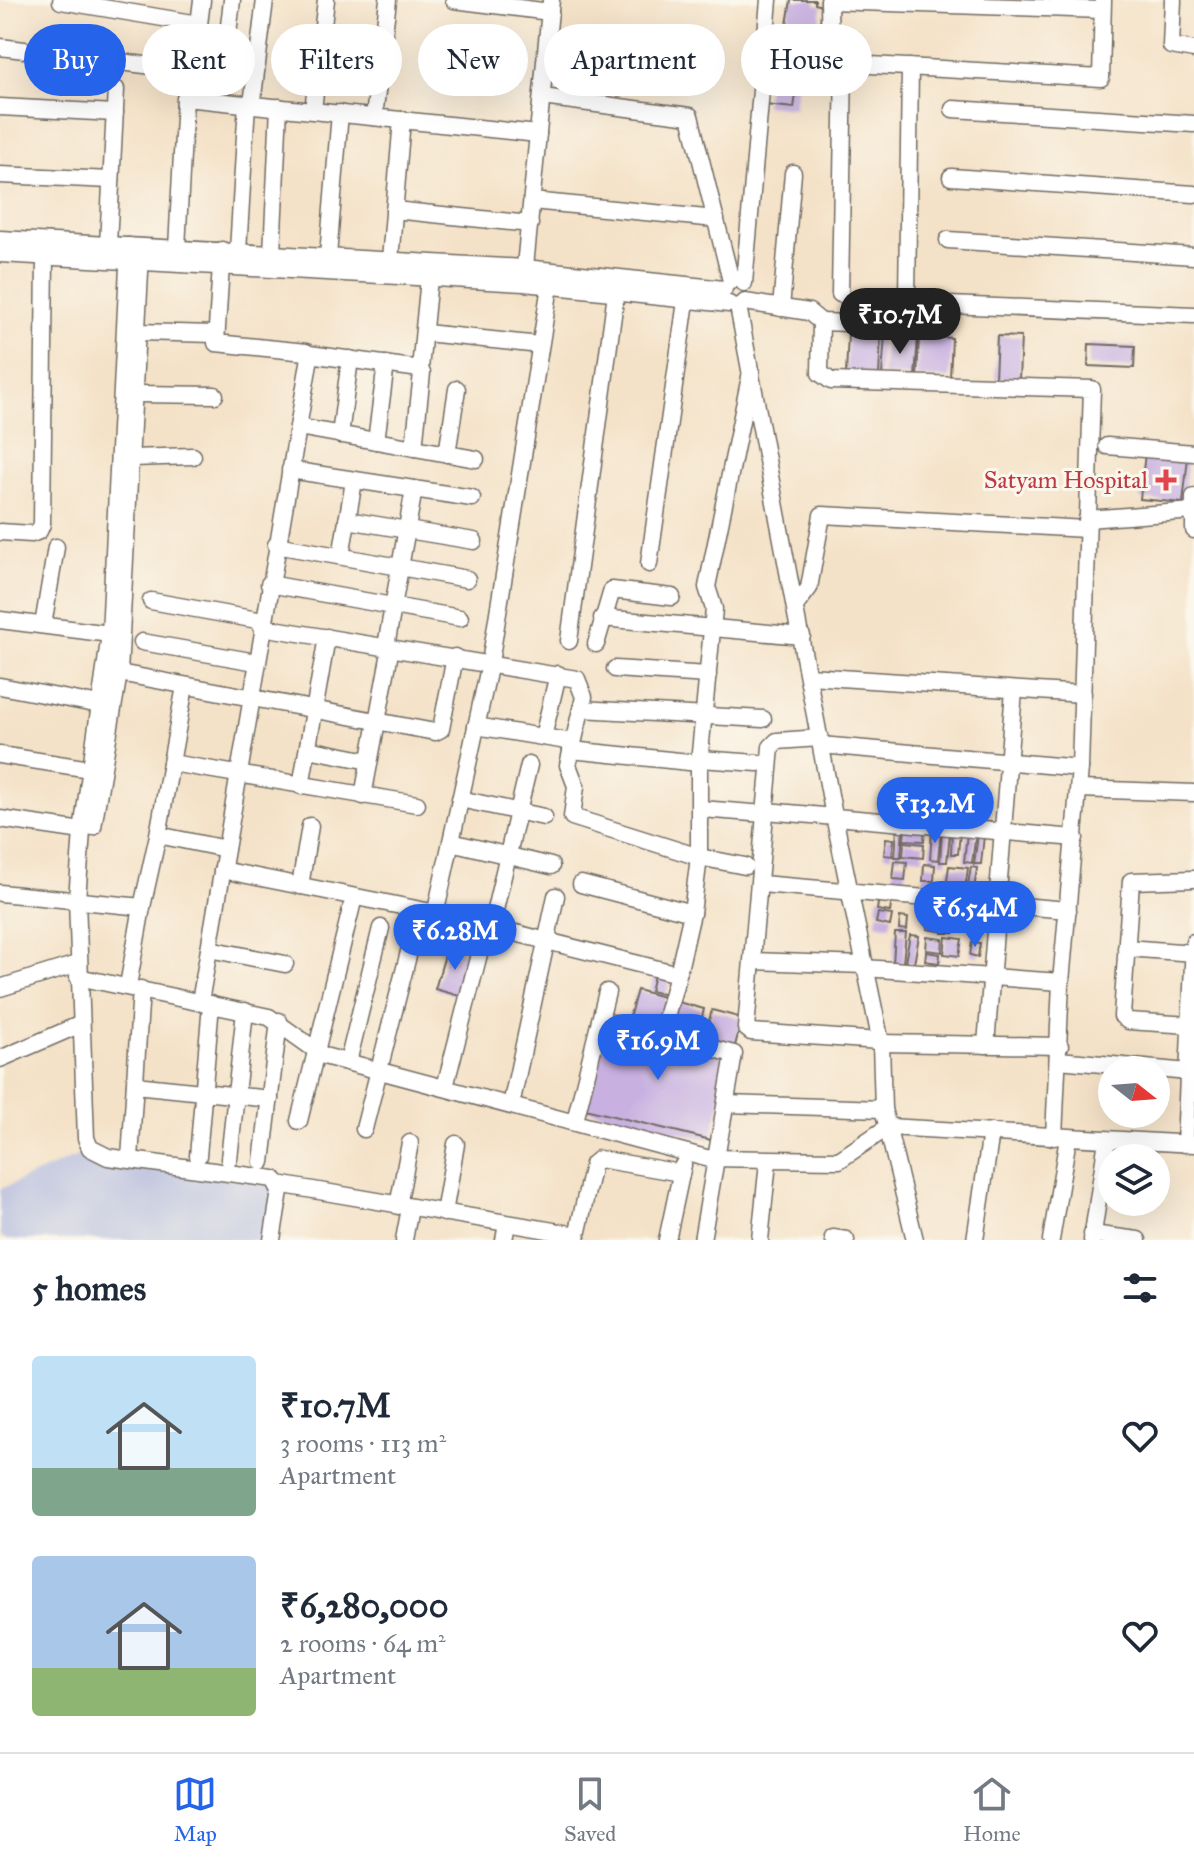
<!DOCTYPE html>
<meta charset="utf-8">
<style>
:root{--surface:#fff;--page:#f2f2f3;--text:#1f2937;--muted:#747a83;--line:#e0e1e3;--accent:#2563eb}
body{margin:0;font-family:"IM FELL Great Primer",serif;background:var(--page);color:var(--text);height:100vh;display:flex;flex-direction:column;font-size:30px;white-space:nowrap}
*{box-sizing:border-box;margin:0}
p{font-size:26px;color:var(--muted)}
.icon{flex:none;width:44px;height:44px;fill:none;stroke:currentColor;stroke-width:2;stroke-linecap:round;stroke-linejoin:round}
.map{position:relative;height:1240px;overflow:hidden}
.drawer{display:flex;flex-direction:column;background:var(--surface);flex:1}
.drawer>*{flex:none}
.banner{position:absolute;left:24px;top:24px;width:1146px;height:72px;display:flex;gap:16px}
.needle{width:52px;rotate:107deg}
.tools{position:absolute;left:1098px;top:1056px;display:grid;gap:16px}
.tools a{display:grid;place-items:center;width:72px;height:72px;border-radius:50%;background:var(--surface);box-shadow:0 8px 32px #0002;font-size:40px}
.price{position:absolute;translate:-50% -68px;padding:0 18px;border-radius:28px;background:var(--accent);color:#fff;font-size:26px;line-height:52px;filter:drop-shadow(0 2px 4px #0008)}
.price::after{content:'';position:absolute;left:50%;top:48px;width:24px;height:18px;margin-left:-12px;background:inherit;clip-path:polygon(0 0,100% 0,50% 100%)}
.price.selected{background:#222;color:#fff}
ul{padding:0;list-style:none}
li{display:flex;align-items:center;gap:24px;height:200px;padding:0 32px}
li span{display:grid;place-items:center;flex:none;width:224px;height:160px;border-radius:8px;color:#555}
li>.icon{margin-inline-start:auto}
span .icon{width:96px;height:96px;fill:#fffc;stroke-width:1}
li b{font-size:34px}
h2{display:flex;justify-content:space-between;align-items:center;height:96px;padding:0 32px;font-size:34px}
.tag{padding:0 28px;border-radius:36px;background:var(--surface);box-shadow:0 8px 32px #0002;font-size:28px;line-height:72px}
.tag.selected{background:var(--accent);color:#fff}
.tabs{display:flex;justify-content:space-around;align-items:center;height:112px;border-top:2px solid var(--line);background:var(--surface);font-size:22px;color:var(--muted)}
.tabs a{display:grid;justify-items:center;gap:4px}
.tabs .selected{color:var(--accent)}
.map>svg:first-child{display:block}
.industrial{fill:#bdc3de}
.building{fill:#c8b0e1}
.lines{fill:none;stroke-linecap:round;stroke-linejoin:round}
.minor-casing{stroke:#716b62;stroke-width:19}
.minor{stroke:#fff;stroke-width:16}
.health-dot{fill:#e0444e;stroke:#fbf7ec;stroke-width:3}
.labels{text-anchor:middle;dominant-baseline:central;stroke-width:6;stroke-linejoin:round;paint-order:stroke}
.health-label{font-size:24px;fill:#be3a42;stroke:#fbf7ec;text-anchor:end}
</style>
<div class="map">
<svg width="1194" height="1240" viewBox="0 0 1194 1240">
<rect width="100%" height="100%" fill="#fbf7ec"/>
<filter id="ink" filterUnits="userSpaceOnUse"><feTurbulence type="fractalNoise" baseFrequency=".0125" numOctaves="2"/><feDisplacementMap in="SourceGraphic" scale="16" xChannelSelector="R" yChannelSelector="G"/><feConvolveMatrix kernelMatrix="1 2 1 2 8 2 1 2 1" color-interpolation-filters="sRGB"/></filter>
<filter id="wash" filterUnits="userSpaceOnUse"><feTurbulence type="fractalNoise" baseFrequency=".006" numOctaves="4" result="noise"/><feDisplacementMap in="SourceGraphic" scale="32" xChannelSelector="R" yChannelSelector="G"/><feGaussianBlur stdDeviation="1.8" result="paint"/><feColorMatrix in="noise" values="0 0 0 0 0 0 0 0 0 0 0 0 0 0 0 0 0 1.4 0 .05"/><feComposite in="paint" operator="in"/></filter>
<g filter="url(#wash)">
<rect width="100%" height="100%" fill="#f4e2c8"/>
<polygon class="industrial" points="84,1153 95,1160 273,1185 266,1240 7,1240 0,1235 0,1189"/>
<g id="blocks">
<g class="building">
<polygon points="791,0 815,0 815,4 822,6 819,31 810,30 808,46 816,47 814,59 782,55"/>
<polygon points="769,76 798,80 794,108 765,105"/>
<polygon points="848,334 881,335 879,376 846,374"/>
<polygon points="885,335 918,336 915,377 882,375"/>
<polygon points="919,336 952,338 950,378 917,377"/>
<polygon points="997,336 1021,337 1019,379 995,378"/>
<polygon points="1089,344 1135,346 1134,368 1088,366"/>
<polygon points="1145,453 1188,457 1183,503 1140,499"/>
<polygon points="950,806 965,807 963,824 948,822"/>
<polygon points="897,828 903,830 901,857 895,857"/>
<polygon points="905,828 925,828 924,841 904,840"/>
<polygon points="932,831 941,832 938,860 930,859"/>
<polygon points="942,831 950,832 947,862 940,862"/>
<polygon points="952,832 960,833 958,854 951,854"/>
<polygon points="967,833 976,834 972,863 964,862"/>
<polygon points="978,834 984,835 981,864 974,864"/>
<polygon points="886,838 894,839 892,856 884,855"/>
<polygon points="904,842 924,844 923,858 903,856"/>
<polygon points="895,861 907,862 905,880 893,879"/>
<polygon points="924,864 935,865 934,881 923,881"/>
<polygon points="949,866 968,868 964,896 945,894"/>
<polygon points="971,867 977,868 973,897 966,896"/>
<polygon points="879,896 892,899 890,912 877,910"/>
<polygon points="940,904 954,905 953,921 942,920"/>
<polygon points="878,913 892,915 890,926 876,923"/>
<polygon points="900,917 908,918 907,930 899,929"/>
<polygon points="929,921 941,922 940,931 927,929"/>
<rect x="942" y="923" width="12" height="10"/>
<polygon points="895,933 906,933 903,963 893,963"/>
<polygon points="910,935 919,936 914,964 905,962"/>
<polygon points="927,937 943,939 942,952 926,950"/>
<polygon points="946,937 962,939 959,956 944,954"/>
<polygon points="972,942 980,943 978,957 970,955"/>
<polygon points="447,948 475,956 463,997 435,989"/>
<polygon points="926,952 940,954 939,963 925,961"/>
<polygon points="655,971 671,975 666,995 650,991"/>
<polygon points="637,990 667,998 660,1026 629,1018"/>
<polygon points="674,1001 704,1009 697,1037 666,1029"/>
<polygon points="712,1010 742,1018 735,1046 704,1038"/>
<polygon points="606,1025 732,1056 711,1140 585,1109"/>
</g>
</g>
</g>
<g filter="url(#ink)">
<use href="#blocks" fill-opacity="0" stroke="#716b62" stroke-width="2"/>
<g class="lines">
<g class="minor-casing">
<g id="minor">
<polyline points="454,0 550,12"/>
<polyline points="829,0 830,63"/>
<polyline points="1173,0 1171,46 1194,50"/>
<polyline points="61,1 199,24"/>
<polyline points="829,1 1102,10"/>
<polyline points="228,34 232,0"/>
<polyline points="0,47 193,71"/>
<polyline points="763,59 1101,78 1103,0"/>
<polyline points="542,97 690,116 731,281"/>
<polyline points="190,98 202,0"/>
<polyline points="252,104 265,0"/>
<polyline points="0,107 115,113"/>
<polyline points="953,109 1194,124"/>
<polyline points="313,110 326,0"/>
<polyline points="374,117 388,0"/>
<polyline points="0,175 111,180"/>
<polyline points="951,177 1194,194"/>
<polyline points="532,201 716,219"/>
<polyline points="394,210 530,224"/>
<polyline points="0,239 525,268 724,289"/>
<polyline points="948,240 1194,256"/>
<polyline points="108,244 116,89"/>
<polyline points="129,246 110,634 82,831 77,900 86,1138 90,1148 108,1157 274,1179 280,1191 272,1240"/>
<polyline points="177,248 185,98 538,134"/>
<polyline points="238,251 247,103"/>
<polyline points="272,253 279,107"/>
<polyline points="0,254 524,283 729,304"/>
<polyline points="328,256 340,113"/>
<polyline points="390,260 402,120"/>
<polyline points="524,277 551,0"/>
<polyline points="744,283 769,0"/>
<polyline points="840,294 844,63"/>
<polyline points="907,300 910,67"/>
<polyline points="745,302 809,312 821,322 820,373 831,381 1092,389 1080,768 1061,982 1054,1137"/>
<polyline points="949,305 1194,315"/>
<polyline points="738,306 834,816 881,1043 883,1109 915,1240"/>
<polyline points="781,308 793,173"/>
<polyline points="821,322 934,326"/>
<polyline points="137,332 215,334"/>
<polyline points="426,333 540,345"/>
<polyline points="309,354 420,369 422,373 414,448"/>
<polyline points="420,369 430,268"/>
<polyline points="135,394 215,395"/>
<polyline points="298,427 476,459"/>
<polyline points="340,435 350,359"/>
<polyline points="376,441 386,364"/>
<polyline points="1107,446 1194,453"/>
<polyline points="447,454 457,389"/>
<polyline points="132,458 193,456"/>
<polyline points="290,470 472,498"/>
<polyline points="1194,497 1194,530"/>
<polyline points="1087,519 1194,511"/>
<polyline points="347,520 474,541"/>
<polyline points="0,532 32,534 39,531 42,524 45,256"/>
<polyline points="276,545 467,579"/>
<polyline points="341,556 354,481"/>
<polyline points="649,564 686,301"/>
<polyline points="269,584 460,618"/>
<polyline points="151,601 263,621"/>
<polyline points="796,605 809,588 822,515 1086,529"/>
<polyline points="602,618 802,636"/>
<polyline points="0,620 110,634"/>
<polyline points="43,625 56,547"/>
<polyline points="262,627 577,679 584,697 568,765 576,786 572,817 699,857 745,866"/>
<polyline points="569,641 616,293"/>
<polyline points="142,642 256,662"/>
<polyline points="596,644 612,590 672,597"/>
<polyline points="386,646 414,489"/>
<polyline points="615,669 708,675"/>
<polyline points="119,673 435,732 441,729 455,657"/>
<polyline points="809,676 1083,694"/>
<polyline points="0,686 100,705"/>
<polyline points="581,709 763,719"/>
<polyline points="476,726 573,742"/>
<polyline points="543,737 558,674"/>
<polyline points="820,738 777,741 771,747 746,1028 751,1032 880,1041"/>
<polyline points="821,745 1080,768"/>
<polyline points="308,749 369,761"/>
<polyline points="571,750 699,763"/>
<polyline points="0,755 90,769"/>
<polyline points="700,759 758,763"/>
<polyline points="171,763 417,804"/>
<polyline points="301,786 327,637"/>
<polyline points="1079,789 1194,793"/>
<polyline points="363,796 391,647"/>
<polyline points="460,799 544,817"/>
<polyline points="701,809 765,814"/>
<polyline points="766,811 1075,838"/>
<polyline points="0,819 82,831"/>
<polyline points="93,827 119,673 141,253"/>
<polyline points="158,835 226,849"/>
<polyline points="451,842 551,866"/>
<polyline points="222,870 436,913 678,974 692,913 699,857 699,763 714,609 707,587 751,372"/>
<polyline points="581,884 692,913"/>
<polyline points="761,884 1068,910"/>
<polyline points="300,886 310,826"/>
<polyline points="0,893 142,907 158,835 185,686"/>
<polyline points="491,927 529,765"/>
<polyline points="430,938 490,663 550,286"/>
<polyline points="1126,948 1194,953"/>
<polyline points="209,949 285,964"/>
<polyline points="753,961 864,965"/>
<polyline points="864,968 1061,982"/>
<polyline points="78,977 269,1017 324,1056 706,1158 839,1160 888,1127 1194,1144"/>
<polyline points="128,986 142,907"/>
<polyline points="0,988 77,964"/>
<polyline points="200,1002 310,357 306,352 216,343 222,250"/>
<polyline points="600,1020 734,1054 702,1240"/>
<polyline points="1190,1025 1128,1021 1122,1016 1131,881 1194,879"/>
<polyline points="661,1036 678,974"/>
<polyline points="881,1043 1060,1046"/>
<polyline points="986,1045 1014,690"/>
<polyline points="0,1059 81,1024"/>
<polyline points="1059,1060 1188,1072"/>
<polyline points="348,1062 381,928"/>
<polyline points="135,1085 270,1099"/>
<polyline points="445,1087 479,954"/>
<polyline points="726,1104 883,1109"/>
<polyline points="511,1105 556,896"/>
<polyline points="299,1121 354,897"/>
<polyline points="575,1121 607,992"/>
<polyline points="364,1129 411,944"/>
<polyline points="1185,1144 1194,942"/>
<polyline points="198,1156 211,1004"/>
<polyline points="130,1159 141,989"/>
<polyline points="229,1159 245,1011"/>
<polyline points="262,1162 279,1021"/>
<polyline points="278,1184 577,1235"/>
<polyline points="398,1206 410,1143"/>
<polyline points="444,1213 456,1144"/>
<polyline points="1092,1234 1138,1240"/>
<polyline points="833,1238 846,1240"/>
<polyline points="404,1240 410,1208"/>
<polyline points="504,1240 507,1224"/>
<polyline points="576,1240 593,1164 599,1159 681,1173"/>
<polyline points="667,1240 683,1165"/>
<polyline points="760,1240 768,1162"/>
<polyline points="975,1240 991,1132"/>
<polyline points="1051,1240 1068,1138"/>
<polyline points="1092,1240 1107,1140"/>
</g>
</g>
<use href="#minor" class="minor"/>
</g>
</g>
<path class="health-dot" d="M1162 468h8v8h8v8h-8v8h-8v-8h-8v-8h8z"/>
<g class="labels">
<g class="health-label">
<text x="1148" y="480">Satyam Hospital</text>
</g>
</g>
</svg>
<div class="tools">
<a><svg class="needle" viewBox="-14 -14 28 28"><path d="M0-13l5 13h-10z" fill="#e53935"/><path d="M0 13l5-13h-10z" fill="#747a83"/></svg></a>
<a><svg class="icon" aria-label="layers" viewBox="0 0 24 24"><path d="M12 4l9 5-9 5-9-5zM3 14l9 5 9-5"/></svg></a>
</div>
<b class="price selected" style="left:900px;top:356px">₹10.7M</b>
<b class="price" style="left:935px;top:845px">₹13.2M</b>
<b class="price" style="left:975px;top:949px">₹6.54M</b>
<b class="price" style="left:455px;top:972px">₹6.28M</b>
<b class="price" style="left:658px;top:1082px">₹16.9M</b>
<div class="banner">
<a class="tag selected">Buy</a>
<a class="tag">Rent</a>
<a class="tag">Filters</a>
<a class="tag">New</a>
<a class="tag">Apartment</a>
<a class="tag">House</a>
</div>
</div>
<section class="drawer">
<h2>5 homes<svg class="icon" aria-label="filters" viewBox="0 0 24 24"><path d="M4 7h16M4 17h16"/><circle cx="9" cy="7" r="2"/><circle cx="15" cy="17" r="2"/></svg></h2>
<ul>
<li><span style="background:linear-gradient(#bfe0f5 70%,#7fa58c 0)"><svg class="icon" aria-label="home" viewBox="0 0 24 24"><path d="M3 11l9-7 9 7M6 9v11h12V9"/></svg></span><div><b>₹10.7M</b><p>3 rooms · 113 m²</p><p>Apartment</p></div><svg class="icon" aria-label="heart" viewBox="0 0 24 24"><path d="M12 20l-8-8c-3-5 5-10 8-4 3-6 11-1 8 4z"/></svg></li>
<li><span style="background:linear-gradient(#a9c7e8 70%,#8fb573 0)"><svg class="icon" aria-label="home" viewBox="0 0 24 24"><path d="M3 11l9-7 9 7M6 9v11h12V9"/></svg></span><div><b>₹6,280,000</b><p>2 rooms · 64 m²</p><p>Apartment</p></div><svg class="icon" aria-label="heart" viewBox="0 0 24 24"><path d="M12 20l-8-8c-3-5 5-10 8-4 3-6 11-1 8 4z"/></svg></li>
</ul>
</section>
<nav class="tabs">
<a class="selected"><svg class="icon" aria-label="map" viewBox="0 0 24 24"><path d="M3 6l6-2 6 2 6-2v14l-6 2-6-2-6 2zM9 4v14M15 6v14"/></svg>Map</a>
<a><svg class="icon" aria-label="saved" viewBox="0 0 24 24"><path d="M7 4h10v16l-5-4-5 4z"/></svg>Saved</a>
<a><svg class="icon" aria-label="home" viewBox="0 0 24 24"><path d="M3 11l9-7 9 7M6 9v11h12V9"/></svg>Home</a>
</nav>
